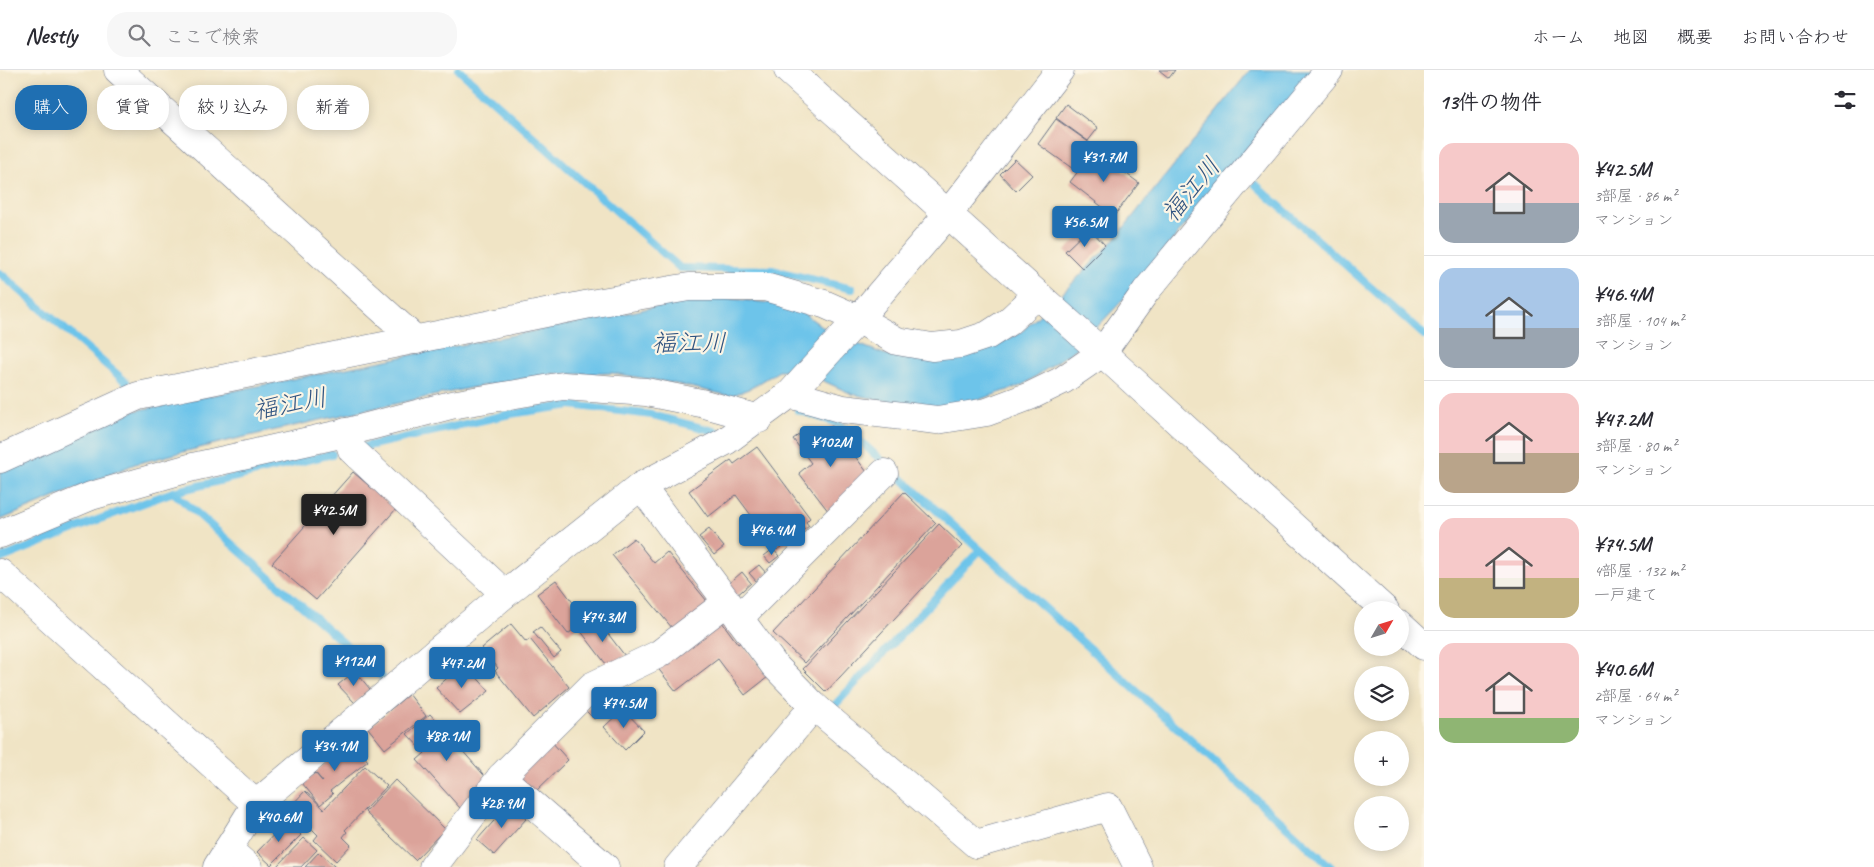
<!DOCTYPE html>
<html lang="ja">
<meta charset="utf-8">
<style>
:root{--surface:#fff;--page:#f7f7f7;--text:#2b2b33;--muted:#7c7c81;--line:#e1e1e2;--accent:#1f6fb2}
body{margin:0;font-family:Caveat,"Klee One",sans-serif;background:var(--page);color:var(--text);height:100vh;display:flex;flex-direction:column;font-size:19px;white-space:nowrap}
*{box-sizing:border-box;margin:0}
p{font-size:16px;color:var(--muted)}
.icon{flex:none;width:28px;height:28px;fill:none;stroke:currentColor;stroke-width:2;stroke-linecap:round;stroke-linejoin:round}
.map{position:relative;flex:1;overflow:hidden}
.side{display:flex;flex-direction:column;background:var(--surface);width:450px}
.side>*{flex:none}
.banner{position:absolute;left:15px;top:15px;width:475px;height:45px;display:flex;gap:10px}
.needle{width:32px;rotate:51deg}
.buttons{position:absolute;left:1354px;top:531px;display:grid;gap:10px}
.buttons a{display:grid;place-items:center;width:55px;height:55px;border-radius:50%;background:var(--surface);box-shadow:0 2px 12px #0003;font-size:25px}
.price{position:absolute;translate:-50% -42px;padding:0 11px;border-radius:5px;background:var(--accent);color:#fff;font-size:16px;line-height:32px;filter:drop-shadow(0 1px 2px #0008)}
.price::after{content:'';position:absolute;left:50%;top:30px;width:15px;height:11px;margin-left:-8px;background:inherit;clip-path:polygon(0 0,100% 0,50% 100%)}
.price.current{background:#222;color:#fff}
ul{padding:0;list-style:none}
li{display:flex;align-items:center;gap:15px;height:125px;padding:0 15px}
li+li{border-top:1px solid var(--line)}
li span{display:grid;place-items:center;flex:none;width:140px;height:100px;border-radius:15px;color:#555}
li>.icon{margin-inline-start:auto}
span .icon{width:60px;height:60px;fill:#fffc;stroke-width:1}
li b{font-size:21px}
h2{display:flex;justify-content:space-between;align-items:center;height:60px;padding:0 15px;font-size:21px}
.pill{padding:0 18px;border-radius:20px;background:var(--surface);box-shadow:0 2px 12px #0003;font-size:18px;line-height:45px}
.pill.current{background:var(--accent);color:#fff}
header{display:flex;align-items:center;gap:30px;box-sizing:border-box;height:70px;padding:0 25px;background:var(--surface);border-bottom:1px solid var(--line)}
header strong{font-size:24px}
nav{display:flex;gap:28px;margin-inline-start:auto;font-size:18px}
.search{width:350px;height:45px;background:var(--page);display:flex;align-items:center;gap:12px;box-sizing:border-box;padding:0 18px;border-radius:20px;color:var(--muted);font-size:19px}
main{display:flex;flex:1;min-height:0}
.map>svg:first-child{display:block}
.water{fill:#6dc4ea;stroke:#447aa4}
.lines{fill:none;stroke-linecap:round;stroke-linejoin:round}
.stream{stroke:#6dc4ea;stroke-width:8}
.building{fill:#dba39a}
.minor-casing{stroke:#666e82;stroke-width:29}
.minor{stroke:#fff;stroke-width:28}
.labels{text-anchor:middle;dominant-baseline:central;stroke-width:4.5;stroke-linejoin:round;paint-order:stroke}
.water-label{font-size:25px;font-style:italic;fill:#305481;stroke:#fcf5e5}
</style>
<header>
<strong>Nestly</strong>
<div class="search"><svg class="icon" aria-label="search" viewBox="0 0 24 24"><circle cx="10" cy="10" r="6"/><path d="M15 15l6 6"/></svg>ここで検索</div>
<nav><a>ホーム</a><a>地図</a><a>概要</a><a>お問い合わせ</a></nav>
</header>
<main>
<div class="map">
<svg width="1424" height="797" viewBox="0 0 1424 797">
<rect width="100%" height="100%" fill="#fcf5e5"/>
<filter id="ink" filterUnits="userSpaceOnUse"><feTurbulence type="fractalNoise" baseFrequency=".02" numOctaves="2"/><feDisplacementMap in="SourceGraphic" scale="10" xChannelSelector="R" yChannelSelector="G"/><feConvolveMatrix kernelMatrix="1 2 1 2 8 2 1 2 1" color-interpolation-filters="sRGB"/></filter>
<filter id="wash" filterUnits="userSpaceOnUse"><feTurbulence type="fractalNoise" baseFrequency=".0096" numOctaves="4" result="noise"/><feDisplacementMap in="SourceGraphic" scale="20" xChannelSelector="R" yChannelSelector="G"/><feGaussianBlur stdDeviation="1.12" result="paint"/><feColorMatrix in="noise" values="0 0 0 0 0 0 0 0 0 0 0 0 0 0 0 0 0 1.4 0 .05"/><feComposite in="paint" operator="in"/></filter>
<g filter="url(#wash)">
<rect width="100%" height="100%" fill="#f0e4c5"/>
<polygon class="water" points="1250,0 1315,0 1120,233 1076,279 1023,315 969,333 924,339 852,324 802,301 779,301 751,318 731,326 667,312 612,303 543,305 470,318 347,344 231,370 135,394 0,450 0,402 134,341 456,276 623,244 703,226 770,233 799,240 834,265 889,286 950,289 991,278 1020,263 1060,226 1114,170"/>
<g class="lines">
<g class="stream">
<polyline points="459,0 680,198 772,200 852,219"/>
<polyline points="1256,115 1424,265"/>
<polyline points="0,203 126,312"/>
<polyline points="798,340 834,352 850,362 1331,797"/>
<polyline points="359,378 510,344 571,335 652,345 718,362"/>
<polyline points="173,422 382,607"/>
<polyline points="0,489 92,452 173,422 332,384"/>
<polyline points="834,636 980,480"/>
</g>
</g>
<g id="blocks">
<g class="building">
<polygon points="1159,0 1175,0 1169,8"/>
<polygon points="1066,34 1098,58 1088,71 1056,48"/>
<polygon points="1056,49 1094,76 1076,101 1038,74"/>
<polygon points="1094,80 1139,113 1114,146 1070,112"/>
<polygon points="1015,89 1032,105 1016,121 1000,104"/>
<polygon points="1089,158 1105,175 1082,198 1065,181"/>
<polygon points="832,356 870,406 832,446 799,403 811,393 793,369 807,359 815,369"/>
<polygon points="757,377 810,448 806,452 809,456 777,480 736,425 708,447 689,421 731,390 734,394"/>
<polygon points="353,402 396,439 316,530 272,493"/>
<polygon points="904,422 936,453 805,593 773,563"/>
<polygon points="939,454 962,476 826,622 803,599"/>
<polygon points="709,459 724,477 714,485 699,467"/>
<polygon points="634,468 654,493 667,482 711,536 677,564 612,485"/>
<polygon points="773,479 779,486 770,493 764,486"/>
<polygon points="759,495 767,504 757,512 749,503"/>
<polygon points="742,502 751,513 735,527 726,516"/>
<polygon points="556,510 586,550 568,564 537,524"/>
<polygon points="596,548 625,586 609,598 580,560"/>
<polygon points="719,548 738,574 741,572 768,607 745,625 718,589 676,621 656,596"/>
<polygon points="511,554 526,572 530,569 569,617 533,648 495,601 498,598 482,578"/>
<polygon points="540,557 561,582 554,588 533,562"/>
<polygon points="464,593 489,621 460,644 436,618"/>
<polygon points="355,601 370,619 355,633 338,615"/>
<polygon points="609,620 622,632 614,639 602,628"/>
<polygon points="409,624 426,646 385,679 368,658"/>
<polygon points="599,629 607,637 594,649 586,641"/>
<polygon points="623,639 644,661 625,680 604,657"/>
<polygon points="430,644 490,712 460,738 417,690 425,683 407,664"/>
<polygon points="352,671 368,691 330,721 333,724 320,735 302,713 315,703 323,712 315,702"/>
<polygon points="551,671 568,690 533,724 515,706"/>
<polygon points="365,696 387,716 345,760 347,762 343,767 351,775 336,791 314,770 318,765 290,737 305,721 324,739"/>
<polygon points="395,710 445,759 415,790 365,742"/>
<polygon points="509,734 526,749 494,785 477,770"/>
<polygon points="287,751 301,765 271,795 257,782"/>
<polygon points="304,768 317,780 301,797 276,797"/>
<polygon points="319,782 335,797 305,797"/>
</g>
</g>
</g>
<g filter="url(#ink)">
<use href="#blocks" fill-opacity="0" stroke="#666e82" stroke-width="1"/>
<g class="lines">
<g class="minor-casing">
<g id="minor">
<polyline points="118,0 416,270"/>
<polyline points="788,0 1097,278 1385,540"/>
<polyline points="790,324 843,339 937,350 987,342 1030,326 1063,310 1102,283 1146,221 1329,0"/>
<polyline points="346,362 352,380 505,524"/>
<polyline points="0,389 138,326 590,234 689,217 765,217 824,234 858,249 897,271 932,277 961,274 988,265 1008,252 1037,225"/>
<polyline points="641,416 774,595 814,636 976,774 1108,737 1138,797"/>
<polyline points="0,464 91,426 193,397 336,365 451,335 563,316 646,322 701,333 759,349"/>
<polyline points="0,503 256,734"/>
<polyline points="739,548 884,403"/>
<polyline points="1400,554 1424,576"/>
<polyline points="501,707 605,797"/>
<polyline points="228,779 248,797"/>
<polyline points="217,797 256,734 505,524 641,416 726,371 790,324 854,254 948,144 1060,0"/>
<polyline points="433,797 501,707 592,616 659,584 727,532"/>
<polyline points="678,797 814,636"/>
</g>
</g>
<use href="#minor" class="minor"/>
</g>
</g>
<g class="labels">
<g class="water-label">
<text transform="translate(1191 120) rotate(-50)">福江川</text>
<text x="689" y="273">福江川</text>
<text transform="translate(290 334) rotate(-11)">福江川</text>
</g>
</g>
</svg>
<div class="buttons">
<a><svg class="needle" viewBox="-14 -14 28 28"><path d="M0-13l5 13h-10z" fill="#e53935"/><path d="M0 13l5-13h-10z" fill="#7c7c81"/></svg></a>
<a><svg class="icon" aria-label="layers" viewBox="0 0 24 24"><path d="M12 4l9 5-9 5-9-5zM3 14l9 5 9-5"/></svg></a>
<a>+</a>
<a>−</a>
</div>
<b class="price" style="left:1104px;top:113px">¥31.7M</b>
<b class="price" style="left:1085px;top:178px">¥56.5M</b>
<b class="price" style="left:831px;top:398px">¥102M</b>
<b class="price current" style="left:334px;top:466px">¥42.5M</b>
<b class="price" style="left:772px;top:486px">¥46.4M</b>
<b class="price" style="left:603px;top:573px">¥74.3M</b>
<b class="price" style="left:354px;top:617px">¥112M</b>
<b class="price" style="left:462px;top:619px">¥47.2M</b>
<b class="price" style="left:624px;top:659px">¥74.5M</b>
<b class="price" style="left:447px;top:692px">¥88.1M</b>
<b class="price" style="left:335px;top:702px">¥34.1M</b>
<b class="price" style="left:502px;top:759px">¥28.9M</b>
<b class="price" style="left:279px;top:773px">¥40.6M</b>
<div class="banner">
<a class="pill current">購入</a>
<a class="pill">賃貸</a>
<a class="pill">絞り込み</a>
<a class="pill">新着</a>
</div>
</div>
<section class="side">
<h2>13件の物件<svg class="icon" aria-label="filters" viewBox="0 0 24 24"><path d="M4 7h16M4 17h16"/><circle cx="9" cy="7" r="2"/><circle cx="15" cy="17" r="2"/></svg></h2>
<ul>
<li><span style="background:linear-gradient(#f6c9c9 60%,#9aa5b1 0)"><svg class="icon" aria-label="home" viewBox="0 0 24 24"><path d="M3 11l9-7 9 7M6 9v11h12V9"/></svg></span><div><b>¥42.5M</b><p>3部屋 · 86 m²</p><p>マンション</p></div></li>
<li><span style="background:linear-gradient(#a9c7e8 60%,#9aa5b1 0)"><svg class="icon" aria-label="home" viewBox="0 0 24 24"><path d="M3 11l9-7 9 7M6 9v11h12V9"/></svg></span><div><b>¥46.4M</b><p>3部屋 · 104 m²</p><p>マンション</p></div></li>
<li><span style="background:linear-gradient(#f6c9c9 60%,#b9a48a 0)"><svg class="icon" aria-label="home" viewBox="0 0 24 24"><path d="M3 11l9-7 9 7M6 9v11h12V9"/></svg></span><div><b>¥47.2M</b><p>3部屋 · 80 m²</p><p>マンション</p></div></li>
<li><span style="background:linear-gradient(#f6c9c9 60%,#c2b280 0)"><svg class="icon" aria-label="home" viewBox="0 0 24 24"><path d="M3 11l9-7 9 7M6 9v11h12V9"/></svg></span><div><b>¥74.5M</b><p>4部屋 · 132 m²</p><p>一戸建て</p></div></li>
<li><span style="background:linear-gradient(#f6c9c9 75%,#8fb573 0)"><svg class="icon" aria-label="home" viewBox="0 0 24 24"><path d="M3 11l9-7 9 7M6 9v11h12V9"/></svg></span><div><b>¥40.6M</b><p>2部屋 · 64 m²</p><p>マンション</p></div></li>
</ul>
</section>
</main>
